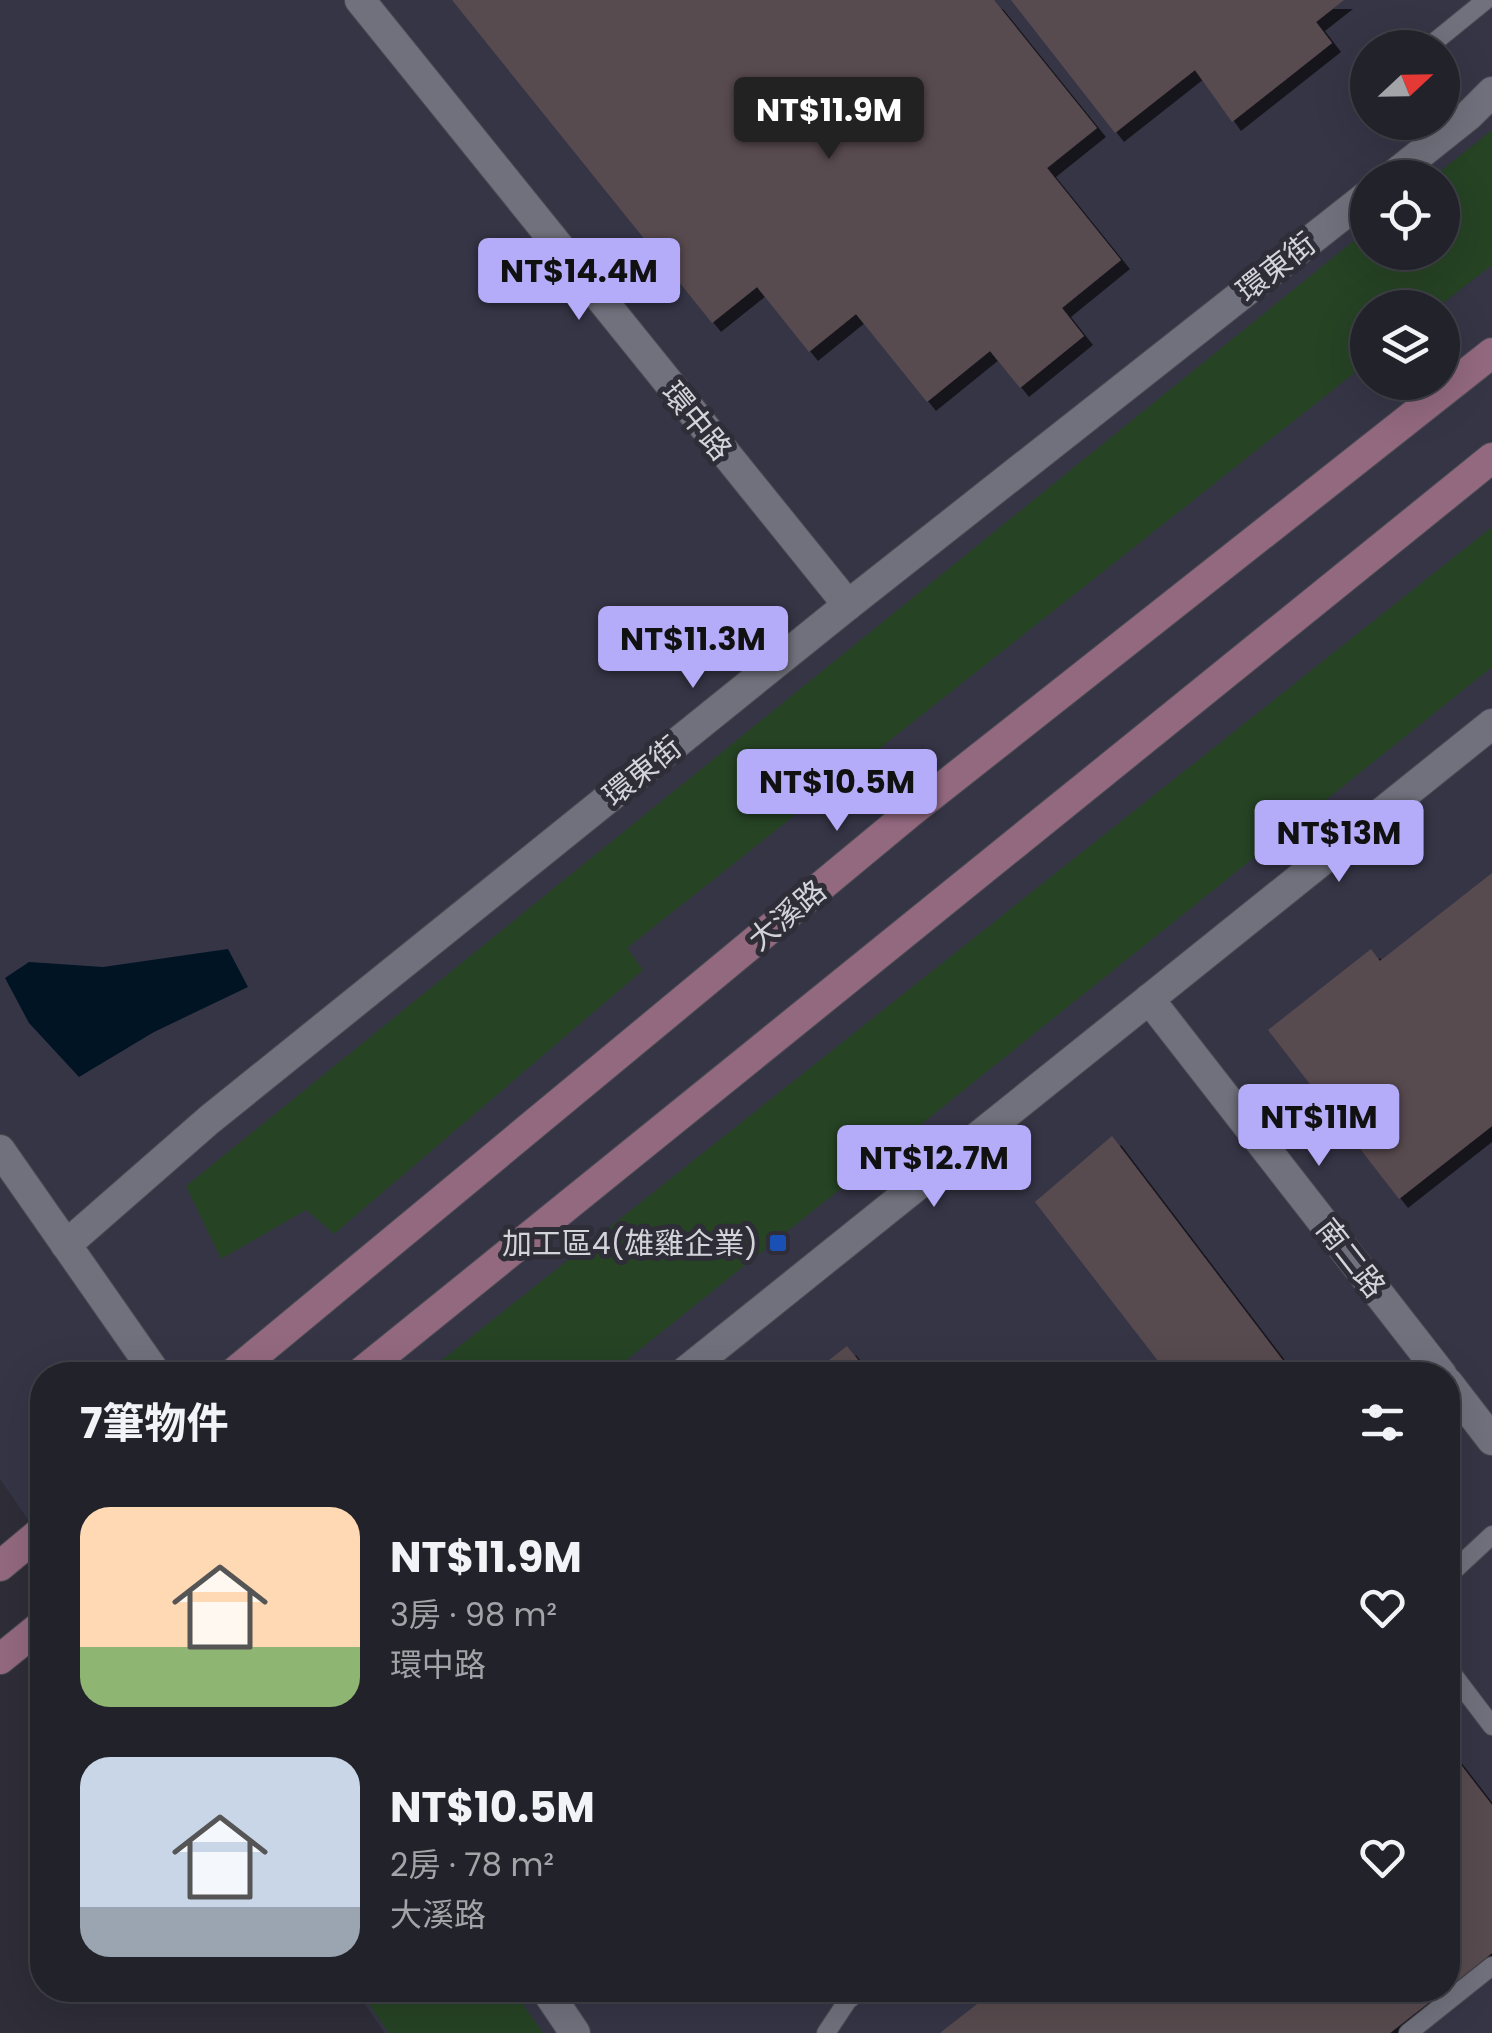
<!DOCTYPE html>
<html lang="zh-TW">
<meta charset="utf-8">
<style>
:root{--surface:#22222a;--page:#2a2a32;--text:#f1f3f6;--muted:#a2a4a8;--line:#3f3f47;--accent:#b4acf9}
body{margin:0;font-family:Poppins,"Noto Sans TC",sans-serif;background:var(--page);color:var(--text);height:100vh;display:flex;flex-direction:column;font-size:38px;white-space:nowrap}
*{box-sizing:border-box;margin:0}
p{font-size:32px;color:var(--muted)}
.icon{flex:none;width:55px;height:55px;fill:none;stroke:currentColor;stroke-width:2;stroke-linecap:round;stroke-linejoin:round}
.map{position:relative;flex:1;overflow:hidden}
.side{position:absolute;left:30px;top:1362px;width:1430px;height:640px;display:flex;flex-direction:column;background:var(--surface);border-radius:40px;box-shadow:0 10px 40px #0002,0 0 0 2px var(--line)}
.side>*{flex:none}
.needle{width:65px;rotate:68deg}
.fabs{position:absolute;left:1350px;top:30px;display:grid;gap:20px}
.fabs a{display:grid;place-items:center;width:110px;height:110px;border-radius:50%;background:var(--surface);box-shadow:0 10px 40px #0002,0 0 0 2px var(--line);font-size:50px}
.price{position:absolute;translate:-50% -85px;padding:0 22px;border-radius:10px;background:var(--accent);color:#111;font-size:32px;line-height:65px;filter:drop-shadow(0 2px 5px #0008)}
.price::after{content:'';position:absolute;left:50%;top:60px;width:30px;height:22px;margin-left:-15px;background:inherit;clip-path:polygon(0 0,100% 0,50% 100%)}
.price.on{background:#222;color:#fff}
ul{padding:0;list-style:none}
li{display:flex;align-items:center;gap:30px;height:250px;padding:0 50px}
li span{display:grid;place-items:center;flex:none;width:280px;height:200px;border-radius:30px;color:#555}
li>.icon{margin-inline-start:auto}
span .icon{width:120px;height:120px;fill:#fffc;stroke-width:1}
li b{font-size:42px}
h2{display:flex;justify-content:space-between;align-items:center;height:120px;padding:0 50px;font-size:42px}
.map>svg:first-child{display:block}
.built{fill:#363546;fill-rule:evenodd}
.green{fill:#264324}
.water{fill:#011424}
.building{fill:#584b4f;filter:url(#shadow)}
.lines{fill:none;stroke-linecap:round;stroke-linejoin:round}
.lane-casing{stroke:#4b4b53;stroke-width:20}
.street-casing{stroke:#4b4b53;stroke-width:32}
.secondary-casing{stroke:#4b4b53;stroke-width:32}
.lane{stroke:#71717d;stroke-width:18}
.street{stroke:#71717d;stroke-width:30}
.secondary{stroke:#93697f;stroke-width:30}
.transit-dot{fill:#1a4fb4;stroke:#2e2d38;stroke-width:4}
.labels{text-anchor:middle;dominant-baseline:central;stroke-width:10;stroke-linejoin:round;paint-order:stroke}
.street-label{font-size:30px;fill:#d3d3da;stroke:#2e2d38}
.poi-label{font-size:30px;fill:#d3d3da;stroke:#2e2d38;text-anchor:end}
</style>
<div class="map">
<svg width="1492" height="2033" viewBox="0 0 1492 2033">
<defs>
<filter id="shadow"><feDropShadow dx="9" dy="9" stdDeviation="0" flood-color="#0009"/></filter>
</defs>
<rect width="100%" height="100%" fill="#2e2d38"/>
<path class="built" d="M0 0H1492V2033H385L355 1990H1448V1375H42V1540L0 1479ZM1368 48H1442V122H1368ZM1368 178H1442V252H1368ZM1368 308H1442V382H1368Z"/>
<g class="green">
<polygon points="1492,130 1492,265 1438,307 1368,308 1367,363 627,948 643,970 334,1234 306,1210 221,1259 186,1186 1367,230 1368,252 1442,252 1442,178 1433,177"/>
<polygon points="1492,527 1492,667 608,1375 423,1375"/>
<polygon points="359,1990 513,1990 543,2033 389,2033"/>
</g>
<polygon class="water" points="228,949 248,987 154,1032 79,1077 29,1023 5,978 29,962 103,967"/>
<g class="building">
<polygon points="452,0 994,0 1097,128 1047,168 1121,260 1062,308 1084,336 1020,388 990,351 927,402 856,314 809,352 757,287 712,323"/>
<polygon points="1011,0 1344,0 1316,22 1332,43 1232,122 1195,70 1115,133"/>
<polygon points="1492,873 1492,1126 1399,1199 1268,1030 1371,949 1380,961"/>
<polygon points="1112,1136 1294,1375 1169,1375 1035,1202"/>
<polygon points="847,1346 870,1375 810,1375"/>
<polygon points="1448,1748 1492,1805 1492,1953 1448,1988"/>
<polygon points="995,1990 1445,1990 1390,2033 940,2033"/>
</g>
<g class="lines">
<g class="lane-casing">
<g id="lane">
<polyline points="1427,48 1486,0"/>
<polyline points="1448,1576 1492,1535"/>
<polyline points="1448,1668 1492,1726"/>
<polyline points="826,2033 848,2000 861,1990"/>
<polyline points="1408,2033 1492,1966"/>
</g>
</g>
<g class="street-casing">
<g id="street">
<polyline points="360,0 848,605"/>
<polyline points="1390,178 1469,115 1492,92"/>
<polyline points="1149,999 1442,1375"/>
<polyline points="0,1150 157,1375"/>
<polyline points="66,1245 209,1120 848,605 1368,195"/>
<polyline points="681,1375 1492,724"/>
<polyline points="1448,1383 1492,1440"/>
<polyline points="546,1990 575,2033"/>
</g>
</g>
<g class="secondary-casing">
<g id="secondary">
<polyline points="231,1375 912,811 1492,353"/>
<polyline points="358,1375 1492,458"/>
<polyline points="0,1566 42,1531"/>
<polyline points="0,1659 42,1625"/>
</g>
</g>
<use href="#lane" class="lane"/>
<use href="#street" class="street"/>
<use href="#secondary" class="secondary"/>
</g>
<rect class="transit-dot" x="768" y="1233" width="20" height="20" rx="5"/>
<g class="labels">
<g class="street-label">
<text transform="translate(1276 267) rotate(-38)">環東街</text>
<text transform="translate(697 421) rotate(51)">環中路</text>
<text transform="translate(642 771) rotate(-39)">環東街</text>
<text transform="translate(787 915) rotate(-40)">大溪路</text>
<text transform="translate(1351 1258) rotate(52)">南二路</text>
</g>
<g class="poi-label">
<text x="758" y="1243">加工區4(雄雞企業)</text>
</g>
</g>
</svg>
<div class="fabs">
<a><svg class="needle" viewBox="-14 -14 28 28"><path d="M0-13l5 13h-10z" fill="#e53935"/><path d="M0 13l5-13h-10z" fill="#a2a4a8"/></svg></a>
<a><svg class="icon" aria-label="locate" viewBox="0 0 24 24"><circle cx="12" cy="12" r="6"/><path d="M12 2v4M12 18v4M2 12h4M18 12h4"/></svg></a>
<a><svg class="icon" aria-label="layers" viewBox="0 0 24 24"><path d="M12 4l9 5-9 5-9-5zM3 14l9 5 9-5"/></svg></a>
</div>
<b class="price on" style="left:829px;top:162px">NT$11.9M</b>
<b class="price" style="left:579px;top:323px">NT$14.4M</b>
<b class="price" style="left:693px;top:691px">NT$11.3M</b>
<b class="price" style="left:837px;top:834px">NT$10.5M</b>
<b class="price" style="left:1339px;top:885px">NT$13M</b>
<b class="price" style="left:1319px;top:1169px">NT$11M</b>
<b class="price" style="left:934px;top:1210px">NT$12.7M</b>
<section class="side">
<h2>7筆物件<svg class="icon" aria-label="filters" viewBox="0 0 24 24"><path d="M4 7h16M4 17h16"/><circle cx="9" cy="7" r="2"/><circle cx="15" cy="17" r="2"/></svg></h2>
<ul>
<li><span style="background:linear-gradient(#ffd9b3 70%,#8fb573 0)"><svg class="icon" aria-label="home" viewBox="0 0 24 24"><path d="M3 11l9-7 9 7M6 9v11h12V9"/></svg></span><div><b>NT$11.9M</b><p>3房 · 98 m²</p><p>環中路</p></div><svg class="icon" aria-label="heart" viewBox="0 0 24 24"><path d="M12 20l-8-8c-3-5 5-10 8-4 3-6 11-1 8 4z"/></svg></li>
<li><span style="background:linear-gradient(#c9d6e8 75%,#9aa5b1 0)"><svg class="icon" aria-label="home" viewBox="0 0 24 24"><path d="M3 11l9-7 9 7M6 9v11h12V9"/></svg></span><div><b>NT$10.5M</b><p>2房 · 78 m²</p><p>大溪路</p></div><svg class="icon" aria-label="heart" viewBox="0 0 24 24"><path d="M12 20l-8-8c-3-5 5-10 8-4 3-6 11-1 8 4z"/></svg></li>
</ul>
</section>
</div>
